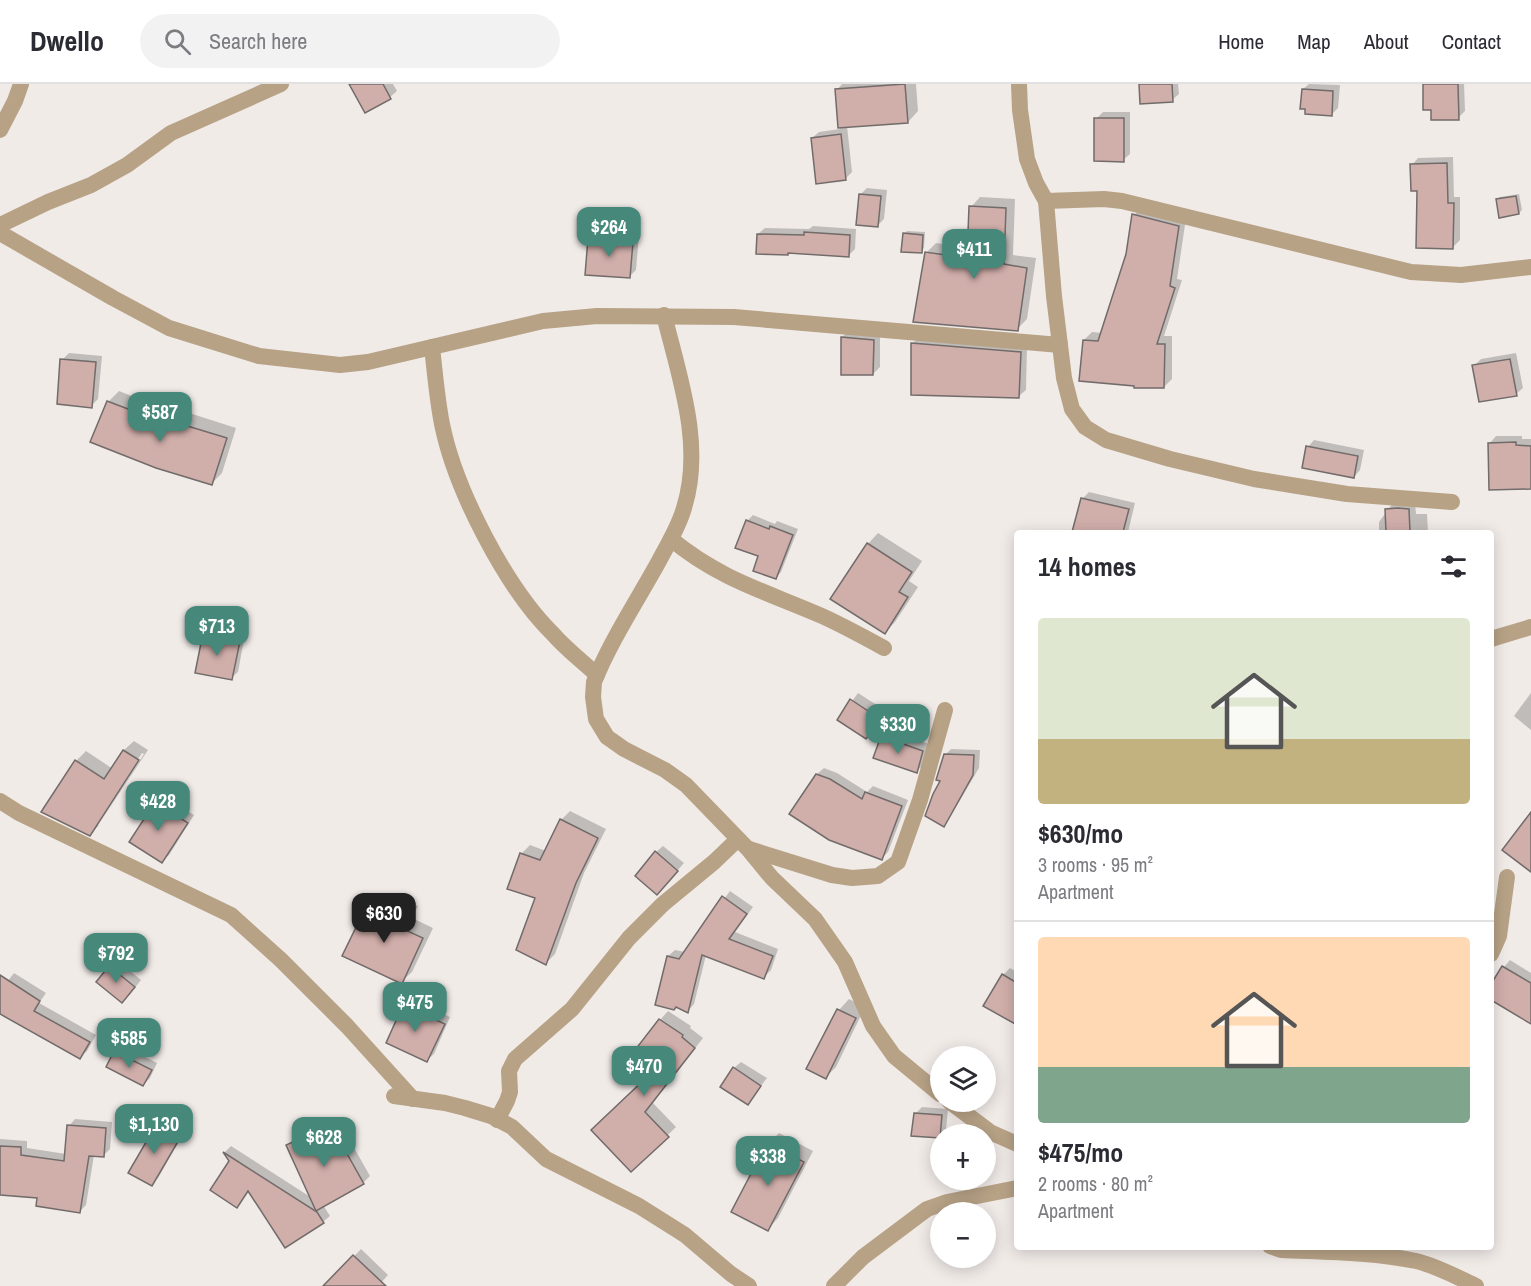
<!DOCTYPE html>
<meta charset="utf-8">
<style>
:root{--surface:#fff;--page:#f2f2f3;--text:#2b2b33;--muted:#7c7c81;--line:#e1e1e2;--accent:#46897b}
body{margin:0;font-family:"Archivo Narrow",sans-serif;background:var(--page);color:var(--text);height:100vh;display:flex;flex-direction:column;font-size:22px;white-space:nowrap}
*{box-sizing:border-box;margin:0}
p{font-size:20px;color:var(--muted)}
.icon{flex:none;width:33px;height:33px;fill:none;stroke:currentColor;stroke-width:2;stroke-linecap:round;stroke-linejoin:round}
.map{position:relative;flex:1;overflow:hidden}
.drawer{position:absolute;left:1014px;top:446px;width:480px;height:720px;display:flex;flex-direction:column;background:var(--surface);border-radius:6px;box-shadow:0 3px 15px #0003}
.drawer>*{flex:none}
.buttons{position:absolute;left:930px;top:962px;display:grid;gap:12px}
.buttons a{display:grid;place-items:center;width:66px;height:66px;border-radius:50%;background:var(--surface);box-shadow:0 3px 15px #0003;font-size:30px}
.price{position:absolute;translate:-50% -51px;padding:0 14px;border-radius:12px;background:var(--accent);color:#fff;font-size:20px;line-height:39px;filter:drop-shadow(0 2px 3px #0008)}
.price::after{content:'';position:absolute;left:50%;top:36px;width:18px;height:14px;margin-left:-9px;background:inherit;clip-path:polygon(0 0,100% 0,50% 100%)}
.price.current{background:#222;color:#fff}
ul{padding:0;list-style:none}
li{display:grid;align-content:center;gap:12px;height:318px;padding:0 24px}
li+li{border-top:2px solid var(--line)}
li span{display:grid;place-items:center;height:186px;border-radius:6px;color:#555}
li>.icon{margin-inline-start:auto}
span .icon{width:108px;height:108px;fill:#fffc;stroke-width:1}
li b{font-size:26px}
h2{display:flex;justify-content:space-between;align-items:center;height:72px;padding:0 24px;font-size:26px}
header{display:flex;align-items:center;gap:36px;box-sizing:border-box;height:84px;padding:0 30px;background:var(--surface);border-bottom:2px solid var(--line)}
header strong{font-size:28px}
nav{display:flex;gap:33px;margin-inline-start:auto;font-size:21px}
.search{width:420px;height:54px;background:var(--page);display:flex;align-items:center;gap:15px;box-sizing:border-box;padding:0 21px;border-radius:33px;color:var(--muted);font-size:22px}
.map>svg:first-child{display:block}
.shadow{fill:#0003}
.building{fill:#d0aeaa;stroke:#716b6a;stroke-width:1.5}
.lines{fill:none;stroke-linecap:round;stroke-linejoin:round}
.minor{stroke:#b7a286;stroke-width:16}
</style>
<header>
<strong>Dwello</strong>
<div class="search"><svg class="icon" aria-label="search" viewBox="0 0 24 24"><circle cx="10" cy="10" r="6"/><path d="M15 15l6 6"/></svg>Search here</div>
<nav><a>Home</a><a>Map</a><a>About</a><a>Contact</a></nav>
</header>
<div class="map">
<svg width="1531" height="1202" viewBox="0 0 1531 1202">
<rect width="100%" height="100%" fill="#f1ebe8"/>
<g class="shadow">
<polygon points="351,0 393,0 397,7 390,13 365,27"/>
<polygon points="842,0 916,0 918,27 908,38 847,42 852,88 845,95 812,54 819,48 840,45 837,6"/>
<polygon points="1140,0 1178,0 1179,10 1172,16"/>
<polygon points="1309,0 1340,1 1338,24 1331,31 1307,24 1303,5"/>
<polygon points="1424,0 1464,0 1465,27 1458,34 1433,25"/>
<polygon points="1103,28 1130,28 1130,70 1123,76 1096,35"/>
<polygon points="1453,73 1454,113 1460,113 1460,156 1453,163 1419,105 1412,81 1418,74"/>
<polygon points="867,104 887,106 884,135 878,141 860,111"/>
<polygon points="1519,110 1522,126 1519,129 1497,116 1500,113"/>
<polygon points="980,113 1015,115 1013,171 1036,174 1027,235 1017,245 926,169 936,159 969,164 971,123"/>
<polygon points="1142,123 1186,134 1177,195 1182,196 1164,252 1172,252 1172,295 1164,303 1084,256 1092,248 1102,249 1128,170 1134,131"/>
<polygon points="813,142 856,145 855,165 848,172 790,167 788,170 758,150 765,144 809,145"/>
<polygon points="907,147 925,148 924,164 921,167 904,150"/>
<polygon points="596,148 639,151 636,186 630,192 590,155"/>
<polygon points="849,247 880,249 880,283 873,290 842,253"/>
<polygon points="919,253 1027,262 1026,306 1019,312 913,259"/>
<polygon points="69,269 102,272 98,315 91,322 62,276"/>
<polygon points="1516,269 1523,304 1516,310 1474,282 1481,275"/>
<polygon points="119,307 179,331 183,327 236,344 222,389 211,400 108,318"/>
<polygon points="1496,352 1522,352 1522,355 1531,355 1531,405 1490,359"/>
<polygon points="1314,356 1364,366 1360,386 1354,393 1308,363"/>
<polygon points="1089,408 1135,419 1128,448 1074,448 1082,415"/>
<polygon points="1393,419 1415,419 1416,430 1427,430 1428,448 1379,448 1379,438"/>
<polygon points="753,431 775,440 777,437 798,445 781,488 776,494 760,472 747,437"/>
<polygon points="878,449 922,477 909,497 918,503 895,538 885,548 832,515 868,460"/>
<polygon points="211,543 245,550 238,588 231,594 204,550"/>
<polygon points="858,609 886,627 866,653 839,635"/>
<polygon points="1531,609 1531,646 1514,632"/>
<polygon points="889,646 929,660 923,681 916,688 882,653"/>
<polygon points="134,657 148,666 99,740 144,670 142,669 95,741 99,741 90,750 76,677 86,667 113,685 124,666"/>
<polygon points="951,665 980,666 979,684 949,735 943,741 942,697 945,671"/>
<polygon points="824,684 837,689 867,708 873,702 908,716 888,768 881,775 817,690"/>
<polygon points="163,712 194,731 169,771 162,777 131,757 156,719"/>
<polygon points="570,727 606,745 584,789 555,870 546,879 537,813 521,770 530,761 546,767 561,736"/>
<polygon points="663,762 684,779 664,802 656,768"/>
<polygon points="730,807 753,823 735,848 778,865 771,886 764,893 706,871 694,920 688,927 668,872 675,866 685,868"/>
<polygon points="390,810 418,822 412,834 433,844 412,888 401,898 365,828 375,818 380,820"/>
<polygon points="117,876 141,896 129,911 98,898"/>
<polygon points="1510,876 1531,889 1531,931 1491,914 1491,903 1504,883"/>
<polygon points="1010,884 1017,888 1017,940 1003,891"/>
<polygon points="14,889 46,909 39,919 96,951 87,967 80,973 0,928 0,907"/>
<polygon points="849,915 865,923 836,983 826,993 808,984 839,926"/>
<polygon points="411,916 450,933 434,970 427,976 404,922"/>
<polygon points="668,927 691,942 690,944 703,954 653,1019 676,1043 632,1086 660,936"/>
<polygon points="122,961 157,979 150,994 143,1001 115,968"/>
<polygon points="741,978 767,994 748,1019 734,984"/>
<polygon points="922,1023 948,1025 946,1046 939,1053 915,1030"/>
<polygon points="75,1035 112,1038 110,1065 103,1072 94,1071 86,1121 79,1128 39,1112 0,1110 0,1055 27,1057 27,1064 66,1070 69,1042"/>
<polygon points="164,1035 185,1047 158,1094 151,1100 158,1042"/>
<polygon points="333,1037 346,1066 353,1062 370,1092 363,1099 323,1121 330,1132 323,1138 250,1106 237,1122 231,1077 225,1068 231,1062 312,1114 288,1061 295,1054"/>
<polygon points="779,1049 813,1067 778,1134 768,1145 768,1060"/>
<polygon points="361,1165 388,1191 378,1202 328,1202 327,1201"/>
</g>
<g class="building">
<polygon points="349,0 383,0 391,15 365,29"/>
<polygon points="905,0 908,39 838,44 835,5"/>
<polygon points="1139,0 1172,0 1173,18 1140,20"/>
<polygon points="1423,0 1458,0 1459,36 1431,36 1431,26 1423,26"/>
<polygon points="1302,5 1333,7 1332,32 1305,30 1305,25 1300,25"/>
<polygon points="1094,34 1124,34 1124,78 1094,77"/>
<polygon points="841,50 846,96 816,100 811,54"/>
<polygon points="1447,79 1448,119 1454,119 1453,165 1416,164 1417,107 1411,107 1410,80"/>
<polygon points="859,110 881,112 878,143 856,141"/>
<polygon points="1516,112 1519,130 1499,134 1496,115"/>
<polygon points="969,122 1006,124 1004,180 1027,184 1018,247 913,238 925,168 967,174"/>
<polygon points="1132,130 1179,142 1170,202 1175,204 1157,260 1165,260 1164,304 1134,304 1134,302 1079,297 1083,256 1098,257 1126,170"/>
<polygon points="804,148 850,151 849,173 788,169 788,171 756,170 757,150 804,151"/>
<polygon points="903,149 923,151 922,169 901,168"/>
<polygon points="588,154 633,158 630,194 585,191"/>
<polygon points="841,253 874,256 873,291 841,291"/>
<polygon points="911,259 1021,268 1019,314 911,311"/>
<polygon points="60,275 96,278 92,324 57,320"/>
<polygon points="1510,275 1517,312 1479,318 1472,281"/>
<polygon points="107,317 170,341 171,337 227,354 212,401 156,384 90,358"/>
<polygon points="1516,358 1516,361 1531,362 1531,405 1489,406 1488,359"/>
<polygon points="1306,362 1358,372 1354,394 1302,384"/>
<polygon points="1081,414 1129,425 1123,448 1072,448"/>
<polygon points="1398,424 1409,425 1410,448 1386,448 1385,425"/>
<polygon points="746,436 769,445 770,442 793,451 776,495 753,487 758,472 735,464"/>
<polygon points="867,459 912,488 899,508 908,513 885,550 830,515"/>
<polygon points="203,549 240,557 232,596 195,589"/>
<polygon points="850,615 880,635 866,655 837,636"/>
<polygon points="881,652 923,667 917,689 873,674"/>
<polygon points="123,666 139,676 90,752 41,728 75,676 104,695"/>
<polygon points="944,670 974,671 973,691 944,743 925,732 933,710 940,697 936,696"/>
<polygon points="816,690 830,695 862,715 865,708 902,722 882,776 829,756 789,730"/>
<polygon points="155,718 188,739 162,779 129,758"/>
<polygon points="1531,728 1531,788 1502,766"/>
<polygon points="560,735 598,754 576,799 546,881 516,866 535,814 507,805 520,769 540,776"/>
<polygon points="655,767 678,787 657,811 635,792"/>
<polygon points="722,812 747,830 729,855 773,872 764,895 702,871 688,929 676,923 674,926 655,921 667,872 679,875"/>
<polygon points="379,819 409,833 403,845 423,854 402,900 342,872 364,827 373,831"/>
<polygon points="109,882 135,903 122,919 96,898"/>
<polygon points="1502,882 1531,899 1531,940 1491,916 1491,900"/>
<polygon points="1002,890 1017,899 1017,941 983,922"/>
<polygon points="0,891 40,917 34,927 90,958 80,975 0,930"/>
<polygon points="403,921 445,940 427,978 386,959"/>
<polygon points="837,925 856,934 826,995 806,985"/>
<polygon points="659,935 683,951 682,953 695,964 645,1028 669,1053 631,1088 591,1046 649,991 628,975"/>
<polygon points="114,967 152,986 143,1002 106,983"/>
<polygon points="733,983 761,1002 748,1021 720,1003"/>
<polygon points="914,1029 942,1031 940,1054 911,1052"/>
<polygon points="67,1041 106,1044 104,1073 89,1072 80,1129 36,1122 37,1114 0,1111 0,1062 21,1063 21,1071 64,1077"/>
<polygon points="156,1041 180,1054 152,1102 128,1089"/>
<polygon points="326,1043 339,1071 346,1068 364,1100 316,1127 286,1061"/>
<polygon points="767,1059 804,1078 768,1147 731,1128"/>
<polygon points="223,1068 317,1128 324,1139 285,1164 248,1107 237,1124 210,1106 229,1077"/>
<polygon points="353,1171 386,1202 323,1202"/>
</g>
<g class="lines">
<g class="minor">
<polyline points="1019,0 1020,26 1027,75 1036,99 1046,117 1054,212 1064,294 1072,325 1085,343 1106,356 1170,375 1254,395 1347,410 1452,418"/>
<polyline points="0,46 15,17 21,0"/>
<polyline points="1046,117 1104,115 1122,117 1411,188 1461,191 1531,183"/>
<polyline points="0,141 48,118 91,101 127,81 171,49 281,0"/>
<polyline points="0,149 113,214 169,244 259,272 340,281 368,278 543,237 597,232 734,233 1060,261"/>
<path d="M664 231C679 292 704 361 684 424 679 442 668 460 659 477 637 517 611 556 594 598L593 613 596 635 607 653 624 665 665 686 686 701 748 765 772 794 815 835 845 878 873 942 894 972 940 1010"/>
<path d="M432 263C435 289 437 315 442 340 455 405 506 504 553 550 566 565 582 577 597 591"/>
<path d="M671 455C719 495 767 508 822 532 844 542 864 553 884 564"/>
<polyline points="1491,555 1531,543"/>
<polyline points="0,717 19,729 231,831 281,876 347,942 413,1015"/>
<polyline points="749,765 832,791 852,794 878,792 898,778 920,716 945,626"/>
<polyline points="1491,870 1499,852 1507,793"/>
<polyline points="394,1012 445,1019 465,1024 491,1032 512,1043 546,1075 639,1122 685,1151 731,1190 749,1202"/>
<polyline points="949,1017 990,1048 1017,1060"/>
<polyline points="497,1036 507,1017 510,1008 509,987 515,975 572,925 629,854 663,820 714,778 738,755"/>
<path d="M1270 1162 1281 1166C1325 1168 1372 1168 1416 1177 1437 1182 1457 1193 1476 1202"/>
<polyline points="834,1202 863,1173 927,1125 947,1118 1017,1104"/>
</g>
</g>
</svg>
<div class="buttons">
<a><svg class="icon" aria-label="layers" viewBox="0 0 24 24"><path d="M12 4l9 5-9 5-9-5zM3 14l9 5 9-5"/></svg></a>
<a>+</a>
<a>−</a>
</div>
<b class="price" style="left:609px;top:174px">$264</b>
<b class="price" style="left:974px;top:196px">$411</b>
<b class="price" style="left:160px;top:359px">$587</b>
<b class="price" style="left:217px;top:573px">$713</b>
<b class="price" style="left:898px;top:671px">$330</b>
<b class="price" style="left:158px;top:748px">$428</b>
<b class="price current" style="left:384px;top:860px">$630</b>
<b class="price" style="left:116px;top:900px">$792</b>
<b class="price" style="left:415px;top:949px">$475</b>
<b class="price" style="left:129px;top:985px">$585</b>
<b class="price" style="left:644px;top:1013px">$470</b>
<b class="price" style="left:154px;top:1071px">$1,130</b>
<b class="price" style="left:324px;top:1084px">$628</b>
<b class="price" style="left:768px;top:1103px">$338</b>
<section class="drawer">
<h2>14 homes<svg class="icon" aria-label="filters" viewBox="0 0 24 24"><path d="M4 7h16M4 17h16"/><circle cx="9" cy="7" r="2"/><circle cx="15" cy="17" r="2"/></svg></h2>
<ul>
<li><span style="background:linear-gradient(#dfe7d0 65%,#c2b280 0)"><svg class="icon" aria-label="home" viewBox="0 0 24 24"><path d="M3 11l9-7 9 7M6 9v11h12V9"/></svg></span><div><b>$630/mo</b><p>3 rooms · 95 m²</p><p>Apartment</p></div></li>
<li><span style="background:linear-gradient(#ffd9b3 70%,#7fa58c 0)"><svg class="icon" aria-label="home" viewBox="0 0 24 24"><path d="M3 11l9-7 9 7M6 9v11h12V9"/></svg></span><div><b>$475/mo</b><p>2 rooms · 80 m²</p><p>Apartment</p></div></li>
</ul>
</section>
</div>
